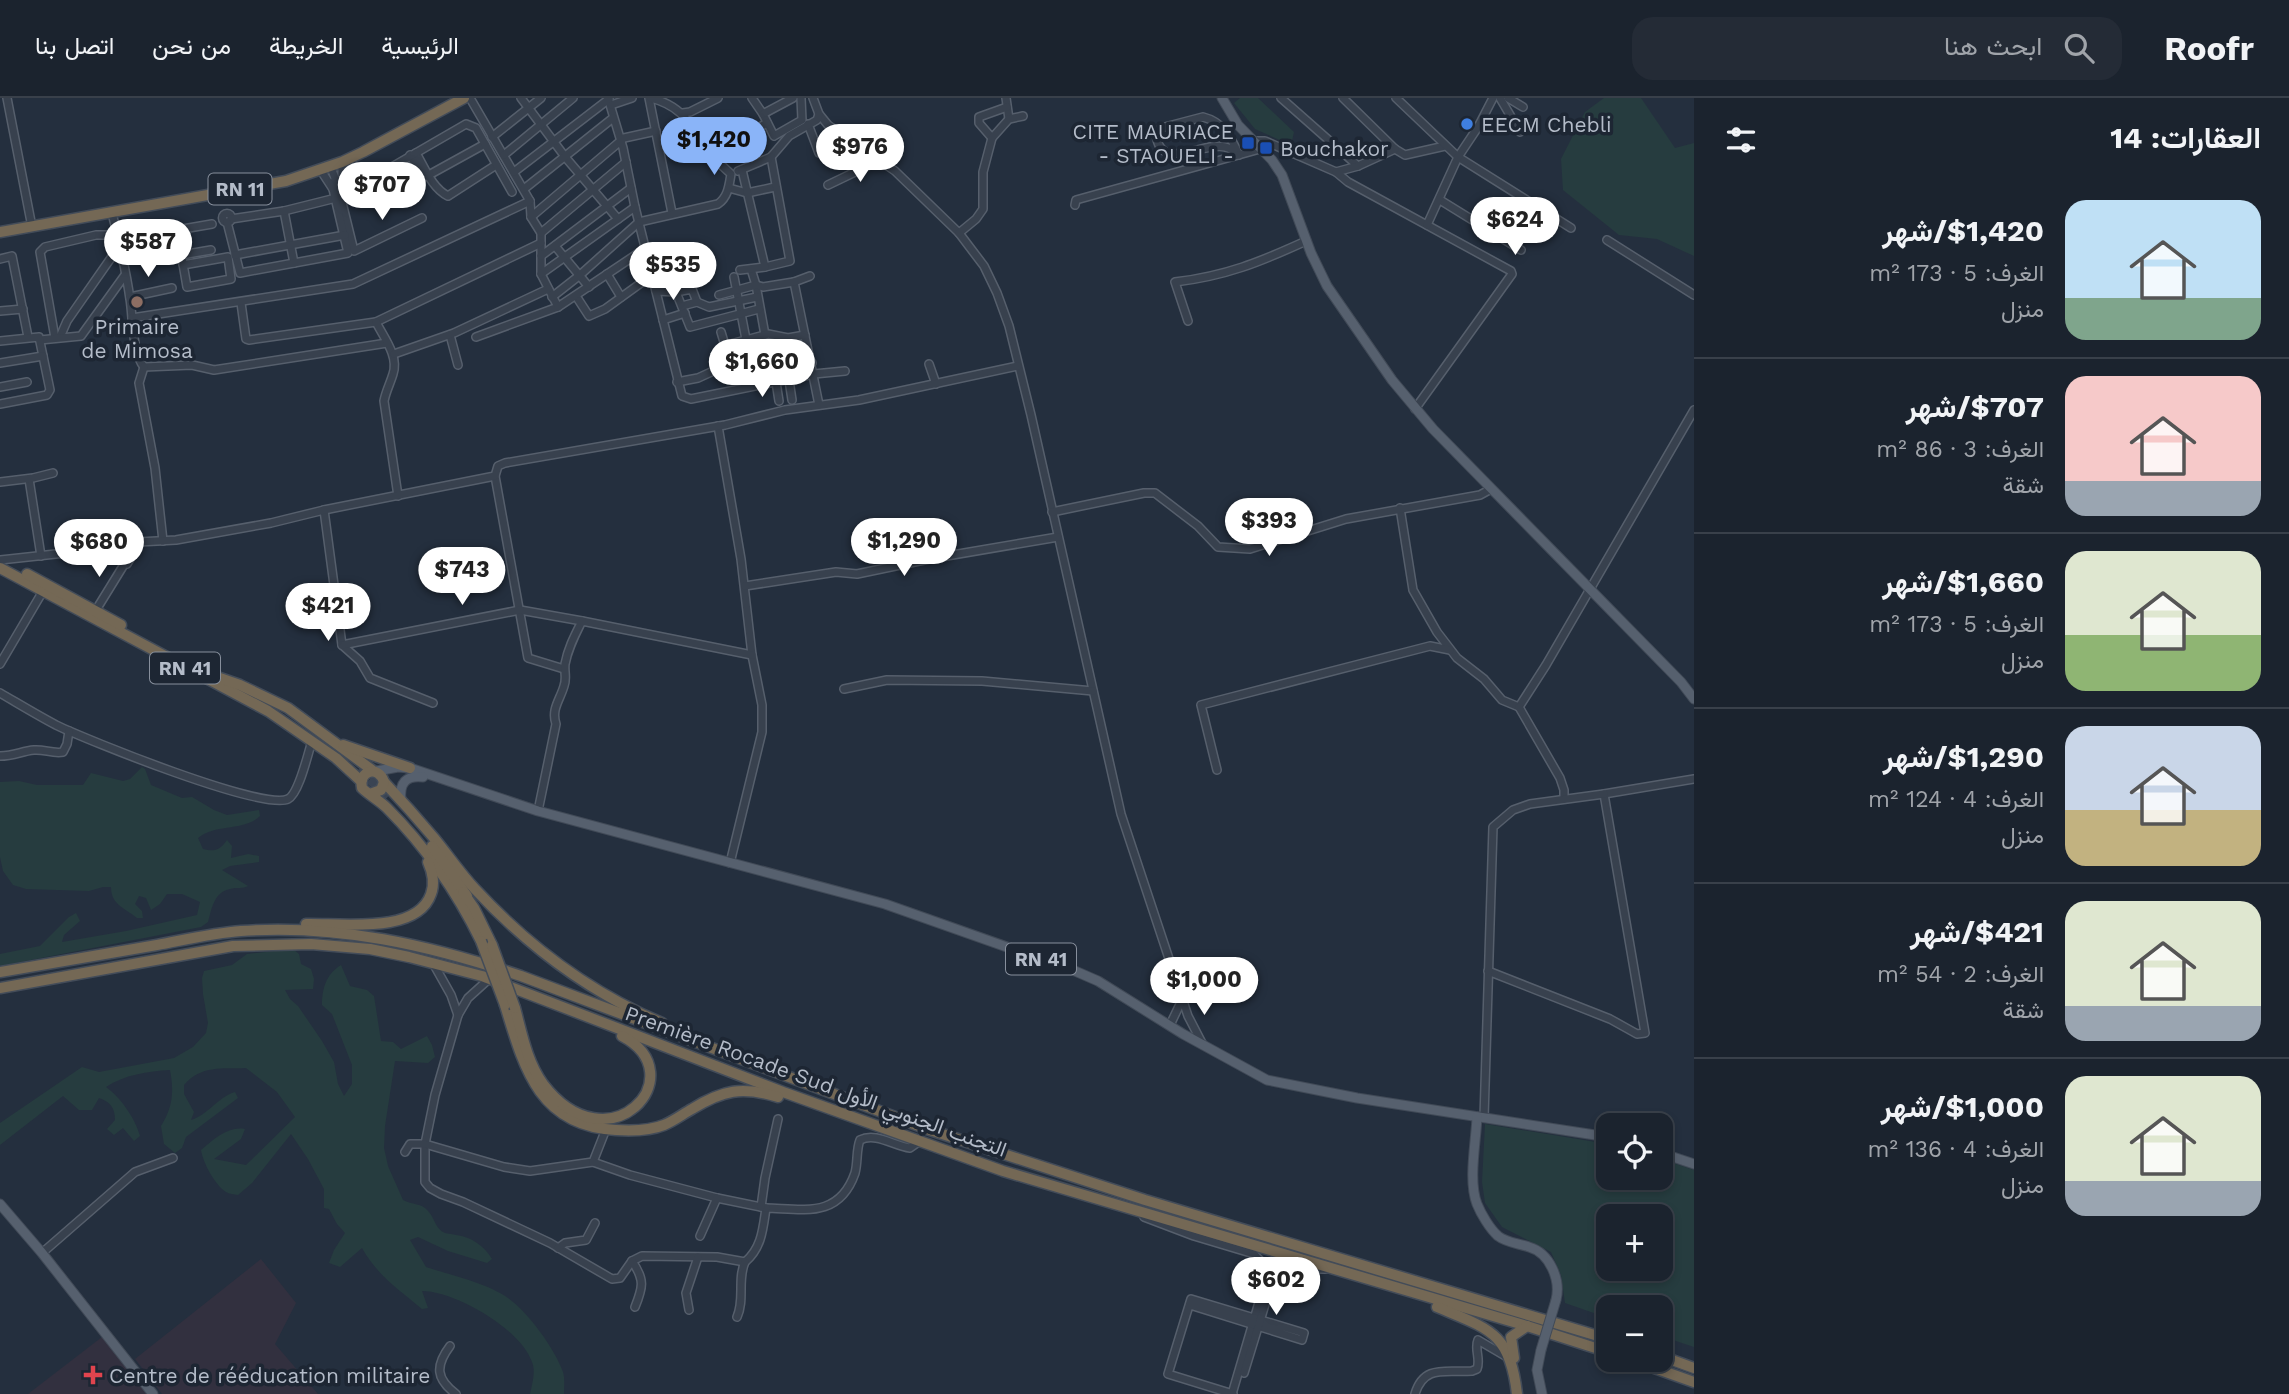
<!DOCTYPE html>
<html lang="ar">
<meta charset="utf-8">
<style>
:root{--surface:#1b232e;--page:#242b36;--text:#f1f3f6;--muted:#a0a4aa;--line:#39404a;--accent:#8ab4f8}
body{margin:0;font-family:"Work Sans",Vazirmatn,sans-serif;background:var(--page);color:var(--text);direction:rtl;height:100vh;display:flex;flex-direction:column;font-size:26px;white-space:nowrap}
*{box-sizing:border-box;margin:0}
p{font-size:23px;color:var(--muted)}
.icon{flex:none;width:38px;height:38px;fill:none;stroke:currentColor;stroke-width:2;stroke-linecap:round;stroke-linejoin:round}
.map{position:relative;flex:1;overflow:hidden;direction:ltr}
.sheet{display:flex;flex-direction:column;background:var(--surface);width:595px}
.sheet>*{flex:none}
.fabs{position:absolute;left:1596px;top:1015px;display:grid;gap:14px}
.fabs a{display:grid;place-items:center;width:77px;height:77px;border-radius:14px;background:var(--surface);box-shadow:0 4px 10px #0003,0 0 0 2px var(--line);font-size:35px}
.price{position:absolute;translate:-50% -60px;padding:0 16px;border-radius:24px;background:#fff;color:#222;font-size:23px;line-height:46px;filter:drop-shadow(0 2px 4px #0008)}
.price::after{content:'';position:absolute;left:50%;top:42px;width:21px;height:16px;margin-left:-10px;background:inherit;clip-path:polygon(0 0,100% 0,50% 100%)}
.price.on{background:var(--accent);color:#111}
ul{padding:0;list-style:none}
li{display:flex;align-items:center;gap:21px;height:175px;padding:0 28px}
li+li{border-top:2px solid var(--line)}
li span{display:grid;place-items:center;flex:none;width:196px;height:140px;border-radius:21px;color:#555}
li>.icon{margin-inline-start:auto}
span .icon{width:84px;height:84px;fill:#fffc;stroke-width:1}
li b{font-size:30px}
h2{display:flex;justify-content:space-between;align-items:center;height:84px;padding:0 28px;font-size:30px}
header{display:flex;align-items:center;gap:42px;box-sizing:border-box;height:98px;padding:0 35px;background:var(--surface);border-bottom:2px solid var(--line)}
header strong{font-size:33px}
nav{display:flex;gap:38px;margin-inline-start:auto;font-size:24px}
.search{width:490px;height:63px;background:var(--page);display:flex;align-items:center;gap:18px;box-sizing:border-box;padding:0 24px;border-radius:21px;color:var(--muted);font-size:26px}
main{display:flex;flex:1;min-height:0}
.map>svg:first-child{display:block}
.medical{fill:#32303f}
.green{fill:#263c3f;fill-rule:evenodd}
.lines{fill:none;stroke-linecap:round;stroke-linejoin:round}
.highway-tunnel{stroke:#3a4453;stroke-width:10;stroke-dasharray:10 5;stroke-linecap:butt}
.minor-casing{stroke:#565f6c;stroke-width:10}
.major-casing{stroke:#414a57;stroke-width:11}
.highway-casing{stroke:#434c59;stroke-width:13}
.minor{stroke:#38414e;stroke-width:7}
.major{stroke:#56606e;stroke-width:9}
.highway{stroke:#746855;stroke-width:10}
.major-bridge-casing{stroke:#414a57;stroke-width:11;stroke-linecap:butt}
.highway-bridge-casing{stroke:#434c59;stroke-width:13;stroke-linecap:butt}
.major-bridge{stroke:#56606e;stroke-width:9}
.highway-bridge{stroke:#746855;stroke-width:10}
.shop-dot{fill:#3f7fe0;stroke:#1d2633;stroke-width:2.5}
.transit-dot{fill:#1a4fb4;stroke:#1d2633;stroke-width:2.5}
.education-dot{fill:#8d6e63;stroke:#1d2633;stroke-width:2.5}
.health-dot{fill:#e0444e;stroke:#1d2633;stroke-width:2.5}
.labels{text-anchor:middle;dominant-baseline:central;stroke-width:7;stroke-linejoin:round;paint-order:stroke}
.shield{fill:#1d2633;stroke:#878f9c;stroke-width:2}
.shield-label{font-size:19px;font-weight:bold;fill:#b4bcc9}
.poi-label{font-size:21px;fill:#b4bcc9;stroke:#1d2633;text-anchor:start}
.street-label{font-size:21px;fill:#b4bcc9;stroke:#1d2633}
</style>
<header>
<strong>Roofr</strong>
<div class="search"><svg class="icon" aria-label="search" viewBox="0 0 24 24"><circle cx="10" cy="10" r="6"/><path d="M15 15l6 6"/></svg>ابحث هنا</div>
<nav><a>الرئيسية</a><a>الخريطة</a><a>من نحن</a><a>اتصل بنا</a></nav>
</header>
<main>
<section class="sheet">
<h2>العقارات: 14<svg class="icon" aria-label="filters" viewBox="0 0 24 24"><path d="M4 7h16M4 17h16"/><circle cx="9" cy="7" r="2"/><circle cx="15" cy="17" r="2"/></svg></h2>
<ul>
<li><span style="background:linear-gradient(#bfe0f5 70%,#7fa58c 0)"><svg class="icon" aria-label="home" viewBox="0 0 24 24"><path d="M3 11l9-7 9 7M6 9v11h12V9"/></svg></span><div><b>$1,420/شهر</b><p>الغرف: 5 · 173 m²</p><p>منزل</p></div></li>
<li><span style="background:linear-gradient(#f6c9c9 75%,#9aa5b1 0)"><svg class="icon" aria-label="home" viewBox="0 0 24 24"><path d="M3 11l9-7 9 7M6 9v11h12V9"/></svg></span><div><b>$707/شهر</b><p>الغرف: 3 · 86 m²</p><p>شقة</p></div></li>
<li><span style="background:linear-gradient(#dfe7d0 60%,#8fb573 0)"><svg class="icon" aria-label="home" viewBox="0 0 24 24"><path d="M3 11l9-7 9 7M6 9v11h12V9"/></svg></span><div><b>$1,660/شهر</b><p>الغرف: 5 · 173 m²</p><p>منزل</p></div></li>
<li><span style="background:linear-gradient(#c9d6e8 60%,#c2b280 0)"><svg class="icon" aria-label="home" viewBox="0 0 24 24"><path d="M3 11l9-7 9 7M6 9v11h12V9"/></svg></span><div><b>$1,290/شهر</b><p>الغرف: 4 · 124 m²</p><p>منزل</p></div></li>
<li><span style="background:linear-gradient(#dfe7d0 75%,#9aa5b1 0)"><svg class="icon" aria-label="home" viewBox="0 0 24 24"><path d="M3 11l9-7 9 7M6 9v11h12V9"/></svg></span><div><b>$421/شهر</b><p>الغرف: 2 · 54 m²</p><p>شقة</p></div></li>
<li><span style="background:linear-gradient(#dfe7d0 75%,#9aa5b1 0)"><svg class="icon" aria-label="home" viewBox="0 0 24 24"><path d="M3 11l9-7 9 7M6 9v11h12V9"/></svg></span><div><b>$1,000/شهر</b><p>الغرف: 4 · 136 m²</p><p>منزل</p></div></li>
</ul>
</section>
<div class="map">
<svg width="1694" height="1296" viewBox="0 0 1694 1296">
<rect width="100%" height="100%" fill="#242f3e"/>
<g class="medical">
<polygon points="261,1161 296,1205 275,1246 318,1296 162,1296 135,1261"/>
<polygon points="102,1239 149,1296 28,1296"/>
</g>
<g class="green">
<polygon points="1240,0 1258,0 1294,34 1291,47 1255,31 1234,5"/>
<polygon points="1604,0 1641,0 1675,50 1694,45 1694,158 1657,141 1619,137 1563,92 1561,61 1585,14"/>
<path d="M142 669 145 671 151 687 182 700 192 699 214 712 227 717 259 712 260 718C243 734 216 725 198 740L203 751C215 754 220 752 227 742L232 748 231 760 248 756 259 758V764L230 768 222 772 248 788C242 791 237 789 230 791 214 794 212 810 208 824L201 829 0 868V856L40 848 69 819 76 815 80 823 64 837 62 844 126 833 197 817 200 804 182 796H167L160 806 151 812 146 800 139 798 135 806 142 813 143 820H137C125 810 111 807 111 789H103L89 793 26 791 13 787 3 773 0 759V684L19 683 37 687H83L91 675 123 683 130 681Z"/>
<path d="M293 851 299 856 301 866 311 871 314 881 313 891 285 892 290 901 298 908 322 943 334 964 338 986 344 998 352 986V967L332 916 322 907C322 891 326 876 341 867L350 888 367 892 374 898 381 943 393 944 401 951 427 938 432 947 435 959 428 965 395 963 385 1028 384 1050 388 1068 403 1102C412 1107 422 1105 428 1113 435 1120 435 1131 445 1135 447 1136 454 1136 456 1137 472 1139 484 1148 492 1161L487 1165 448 1153 418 1139 410 1142 426 1169C450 1177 487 1185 508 1200 528 1214 555 1251 563 1274 565 1281 564 1289 564 1296H530C532 1286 536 1274 532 1264 521 1231 455 1193 422 1193L428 1210 422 1211C398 1191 377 1177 362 1150L340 1169 329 1165 334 1152 345 1135 337 1126 329 1111 324 1110V1091L308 1061 291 1036 252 1085 238 1097C234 1096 229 1096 226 1094 215 1087 203 1065 201 1052 214 1041 228 1028 245 1031L241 1041 214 1061 246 1067 295 1019 277 994 246 970C222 971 201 967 184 987V996L194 1014 191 1022C208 1017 218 999 235 994L238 1000 186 1039 182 1050 175 1055 164 1046 161 1028C173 1009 174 994 170 972 148 973 124 977 106 989 121 1000 135 1020 140 1038L134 1043 123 1030 114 1037 107 1031 115 1022C115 1009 110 1004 99 1000L92 1012H79L63 998 0 1047V1025L82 969 99 974 174 960 193 949 206 935 208 925 203 896 202 880 204 873 232 867 247 856Z"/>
<path d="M1485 1026 1608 1046V1080H1661V1061L1694 1072V1249L1661 1238V1209H1608V1220L1565 1205 1561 1177 1551 1154 1502 1129 1485 1105 1482 1084ZM1608 1118H1661V1171H1608Z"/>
</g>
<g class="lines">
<polyline class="highway-tunnel" points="359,671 389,699"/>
<g class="minor-casing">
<g id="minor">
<polyline points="7,0 32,129"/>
<polyline points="470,0 530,103 531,119 541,135 541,176 558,209 476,239"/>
<polyline points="521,0 566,60 618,121"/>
<polyline points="608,0 623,50 635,109 682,298 691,301 814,276 845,273"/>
<polyline points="649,0 672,115"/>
<polyline points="752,0 763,16 774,38 802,22 801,0"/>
<polyline points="813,0 819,16 828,27 895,73 959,135 984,168 997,195 1009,228 1031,317 1121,716 1188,918 1202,945"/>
<polyline points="1006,0 1009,21"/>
<polyline points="1281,0 1358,68"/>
<polyline points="1343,0 1395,51 1405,57 1445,48"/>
<polyline points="1396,0 1458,59 1571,130"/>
<polyline points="1500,0 1520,34"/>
<polyline points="1508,0 1523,9"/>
<polyline points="611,7 632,0"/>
<polyline points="683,15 690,14 718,0"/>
<polyline points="763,16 793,0"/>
<path d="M1203 19C1223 24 1231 39 1239 57 1235 53 1230 50 1225 49 1203 43 1159 76 1156 35L1161 30Z"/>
<polyline points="808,26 819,55"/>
<polyline points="492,39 541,0"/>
<polyline points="992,40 979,25 979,19 1007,9"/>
<polyline points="1253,43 1265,43 1336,74 1358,68 1395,51"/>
<path d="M416 55C425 70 432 90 448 98L496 67"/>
<polyline points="711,56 767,25"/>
<polyline points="504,57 573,0"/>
<polyline points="342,64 342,79 339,92 354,153 422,120"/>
<polyline points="330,67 335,80 333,91"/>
<polyline points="738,73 771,59 789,38 817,22 819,16"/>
<polyline points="514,74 609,1"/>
<polyline points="1336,74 1348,84 1511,173 1512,176 1415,311"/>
<polyline points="427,78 485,46"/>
<polyline points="828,87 880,62"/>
<polyline points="729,90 747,95 775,89"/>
<polyline points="524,91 613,20"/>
<polyline points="1440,102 1521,152"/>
<polyline points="376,106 422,78 410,57"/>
<polyline points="1075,107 1076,102 1260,51"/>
<polyline points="284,113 294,165"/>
<path d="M112 115C119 143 126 172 130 201 133 219 132 255 144 269L192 267 214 272 387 245"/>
<circle cx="227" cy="120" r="4.5"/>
<polyline points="531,119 624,40 656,33"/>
<polyline points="231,121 284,113 340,99 466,26 476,30 512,94"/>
<polyline points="227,124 240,175 348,155 333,91 320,71"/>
<polyline points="1427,127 1458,59 1478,29 1493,0"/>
<polyline points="177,131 187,189 231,181 228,159 183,167"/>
<polyline points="541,135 626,64"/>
<polyline points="959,135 976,121 983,111 983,74 992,40 1009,21 1023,18"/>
<polyline points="119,142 212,126"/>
<polyline points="1607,142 1694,197"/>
<polyline points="555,148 589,189"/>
<polyline points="235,157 345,137"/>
<polyline points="541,158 631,90"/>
<polyline points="0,161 12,158 28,239"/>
<polyline points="146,163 211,152"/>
<polyline points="765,169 790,163 771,59"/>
<polyline points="751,171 756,187 765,237"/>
<polyline points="740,172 765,169 742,72"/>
<polyline points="541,176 635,109"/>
<polyline points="607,176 621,199"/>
<polyline points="734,179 750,262"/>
<polyline points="794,184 819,307"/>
<polyline points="656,193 676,194 692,191 697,204"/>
<polyline points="676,194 690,229 759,211"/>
<polyline points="719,197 756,187 763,189 794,184 810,178"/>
<polyline points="576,198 589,218 605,211 652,177"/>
<polyline points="130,199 172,190"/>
<path d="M552 199 580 177 639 124 718 106C728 99 729 88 731 76 724 70 717 63 711 56 691 30 686 9 651 0"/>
<polyline points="241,205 246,241 249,242 376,224 541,145"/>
<polyline points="682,208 697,204 709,209 757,199"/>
<polyline points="558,209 646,150"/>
<polyline points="0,213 23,211"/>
<polyline points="132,220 353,186 530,103"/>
<polyline points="663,222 685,215"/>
<path d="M1188 223 1175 184C1226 178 1260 164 1306 143"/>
<path d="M376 224C384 240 399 258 393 276 390 286 386 293 384 303L398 398"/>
<polyline points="721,234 724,244 727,247 768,236 788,240 805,237"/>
<polyline points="450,237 458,267"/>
<polyline points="60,239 67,223 120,147"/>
<polyline points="55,240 40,154 45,149 96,137 110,137 119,146"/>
<polyline points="40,242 81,238 125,177"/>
<polyline points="0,243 39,239 50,292 47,297 0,306"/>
<polyline points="394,256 454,235 548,191"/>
<polyline points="0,265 43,258"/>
<polyline points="929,266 936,286"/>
<polyline points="144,269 139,285 155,370 163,443"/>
<polyline points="737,280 812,265"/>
<polyline points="789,282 792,302"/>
<polyline points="677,284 698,280 731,265 807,249"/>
<polyline points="776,284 779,303"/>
<polyline points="0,289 27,284"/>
<polyline points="718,328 741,461 752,557 762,607 762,634 730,765"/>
<polyline points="495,378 528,560 564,571"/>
<polyline points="29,381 41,458"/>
<polyline points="0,384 33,380 53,375"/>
<polyline points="1400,410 1413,492 1437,534 1457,560 1484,581 1502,602 1519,609 1546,567 1694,312"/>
<polyline points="324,412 342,547 360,563 370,580 433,605"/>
<polyline points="1052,414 1144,395 1155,395 1198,428 1218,449 1250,451 1346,421 1480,397 1491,391"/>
<polyline points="0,462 65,455 119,445 176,442 271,425 324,412 495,378 498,368 505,365 725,327 785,312 859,302 1018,268"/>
<polyline points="127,466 140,444"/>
<polyline points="745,488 836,474 857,476 929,461 1058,439"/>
<polyline points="96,512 125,465"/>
<polyline points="342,547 520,512 582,523"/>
<polyline points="0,566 43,493"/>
<polyline points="844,591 887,582 982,583 1093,593"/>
<path d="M0 595C19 606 37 617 56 627 87 642 263 713 288 701 299 696 308 655 312 643"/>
<polyline points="1519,609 1560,680 1564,692 1564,701"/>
<path d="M0 658C14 658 22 653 34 652 44 651 53 656 63 654L67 646 69 633"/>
<polyline points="1217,672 1201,607 1430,548 1450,552"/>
<path d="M538 713 556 626C551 611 560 602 564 588 567 580 564 574 565 566 568 550 575 537 582 523L752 557"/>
<polyline points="433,865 451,897 458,917"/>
<polyline points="1488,873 1610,921 1637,936 1645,935 1604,696 1694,681"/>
<path d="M489 881 468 900 458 917 435 997 425 1046V1084L430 1090 441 1096 463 1104 550 1145 612 1181 620 1180 632 1163 642 1158 717 1159 745 1164C762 1150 763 1130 766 1110 803 1111 839 1121 855 1075 858 1064 856 1052 860 1042 876 1034 894 1048 910 1050L920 1043"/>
<polyline points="1170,927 1182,902"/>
<polyline points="1484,1020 1493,729 1513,712 1530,706 1604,696"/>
<polyline points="405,1054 410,1046 425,1046 504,1069 530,1073 593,1064 606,1031"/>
<polyline points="593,1064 630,1077 717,1100 766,1110"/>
<polyline points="761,1109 765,1080 778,1021"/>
<polyline points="1144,1119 1194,1138 1254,1156 1265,1168 1265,1184 1232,1296"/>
<polyline points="700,1138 717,1100"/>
<polyline points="558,1150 565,1145 586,1142 595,1125"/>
<polyline points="42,1155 135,1074 173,1060"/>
<path d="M632 1163C645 1182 643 1189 635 1209"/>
<polyline points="1190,1207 1302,1242 1304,1235 1191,1201 1168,1276 1233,1296"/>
<polyline points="689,1212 686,1195 698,1159"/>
<path d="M737 1219C745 1201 737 1182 745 1164"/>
<path d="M450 1248C435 1268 436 1281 456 1296"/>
<path d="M1244 1275 1275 1174C1290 1161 1308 1172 1326 1171"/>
<path d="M1415 1296C1424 1266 1446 1275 1472 1273L1477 1271C1481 1261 1474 1251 1478 1242L1507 1259"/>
</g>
</g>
<g class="major-casing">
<g id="major">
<polyline points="1222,0 1238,27 1272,62 1282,77 1311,155 1327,188 1392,282 1433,331 1681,584 1694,601"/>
<polyline points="377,673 398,669 410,670 538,713 885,806 1075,873 1098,883 1183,936 1267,982 1357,1000 1608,1039"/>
<path d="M401 702C399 685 406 677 423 679"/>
<path d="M1477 1019C1476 1044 1468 1083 1477 1106 1481 1116 1490 1131 1498 1138 1507 1145 1518 1145 1529 1149 1550 1155 1561 1182 1556 1202"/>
<polyline points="1661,1055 1694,1066"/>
<polyline points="0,1106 42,1155 153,1296"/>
<polyline points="1541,1252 1537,1272 1542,1296"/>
</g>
</g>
<g class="highway-casing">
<g id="highway">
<polyline points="0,134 286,83 342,64 363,54 464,0"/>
<polyline points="0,470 268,613 336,660 361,683"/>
<polyline points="27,476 121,527"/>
<polyline points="214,578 240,587 288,610 372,672"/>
<polyline points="343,647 410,670"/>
<path d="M384 684C401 702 418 721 434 740 448 757 460 775 475 791 527 847 591 895 662 925"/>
<path d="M370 696 381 692 384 684C379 667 358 672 362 690 369 697 379 702 387 710 425 748 457 794 481 843"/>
<polyline points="432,748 467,798"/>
<polyline points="463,794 474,810 492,847"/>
<path d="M306 826C340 825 417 837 431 796 435 785 433 775 428 764"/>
<path d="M0 874C52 865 104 856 157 847 184 842 213 835 241 833 337 826 430 847 521 878L927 1031 1145 1102 1608 1241"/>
<polyline points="0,890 233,848 311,846 370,851 409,859 482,878 783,994 1003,1073 1527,1228 1608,1254"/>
<path d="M505 907C524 970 539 1028 616 1032 632 1033 649 1033 664 1027 674 1023 683 1016 692 1011 723 992 742 988 778 999"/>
<path d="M515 910C522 936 527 964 543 986 609 1072 696 977 622 938"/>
<path d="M1437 1209C1489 1231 1510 1234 1517 1296"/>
<polyline points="1661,1258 1694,1270"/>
<polyline points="1514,1260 1511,1239 1527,1228"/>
<polyline points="1632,1262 1694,1284"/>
</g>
</g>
<use href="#minor" class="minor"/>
<use href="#major" class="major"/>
<use href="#highway" class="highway"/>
<g class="major-bridge-casing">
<polyline id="major-bridge" points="1541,1252 1556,1202"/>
</g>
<g class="highway-bridge-casing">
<g id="highway-bridge">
<polyline points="481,843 505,907"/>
<polyline points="492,847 515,910"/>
</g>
</g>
<use href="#major-bridge" class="major-bridge"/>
<use href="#highway-bridge" class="highway-bridge"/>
</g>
<circle class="shop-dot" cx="1467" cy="26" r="7"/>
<g class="transit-dot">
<rect x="1241" y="38" width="14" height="14" rx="3.5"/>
<rect x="1259" y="43" width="14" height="14" rx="3.5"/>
</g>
<circle class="education-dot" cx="137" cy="204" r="7"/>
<path class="health-dot" d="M89.5 1266.5h7v7h7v7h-7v7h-7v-7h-7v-7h7z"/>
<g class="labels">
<g class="shield">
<rect x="208.5" y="75.5" width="63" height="31" rx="5"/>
<rect x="150" y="554.5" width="70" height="31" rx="5"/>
<rect x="1006" y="845.5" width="70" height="31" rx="5"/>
</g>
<g class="shield-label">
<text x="240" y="91">RN 11</text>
<text x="185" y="570">RN 41</text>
<text x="1041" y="861">RN 41</text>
</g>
<g class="poi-label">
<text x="1481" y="26">EECM Chebli</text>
<text x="1234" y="33" text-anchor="end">CITE MAURIACE<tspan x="1234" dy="24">- STAOUELI -</tspan></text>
<text x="1280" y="50">Bouchakor</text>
<text x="137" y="228" text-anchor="middle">Primaire<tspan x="137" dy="24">de Mimosa</tspan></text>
<text x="109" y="1277">Centre de rééducation militaire</text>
</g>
<g class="street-label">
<text transform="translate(816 983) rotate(20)">Première Rocade Sud التجنب الجنوبي الأول</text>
</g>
</g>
</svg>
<div class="fabs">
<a><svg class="icon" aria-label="locate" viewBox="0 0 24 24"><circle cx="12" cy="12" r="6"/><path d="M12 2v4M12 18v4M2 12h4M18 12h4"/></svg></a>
<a>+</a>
<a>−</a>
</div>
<b class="price on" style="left:714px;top:79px">$1,420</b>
<b class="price" style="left:860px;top:86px">$976</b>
<b class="price" style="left:382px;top:124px">$707</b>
<b class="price" style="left:1515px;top:159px">$624</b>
<b class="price" style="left:148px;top:181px">$587</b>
<b class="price" style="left:673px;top:204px">$535</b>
<b class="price" style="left:762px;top:301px">$1,660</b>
<b class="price" style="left:1269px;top:460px">$393</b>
<b class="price" style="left:904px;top:480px">$1,290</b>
<b class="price" style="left:99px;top:481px">$680</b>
<b class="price" style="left:462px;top:509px">$743</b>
<b class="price" style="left:328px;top:545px">$421</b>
<b class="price" style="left:1204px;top:919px">$1,000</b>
<b class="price" style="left:1276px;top:1219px">$602</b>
</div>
</main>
